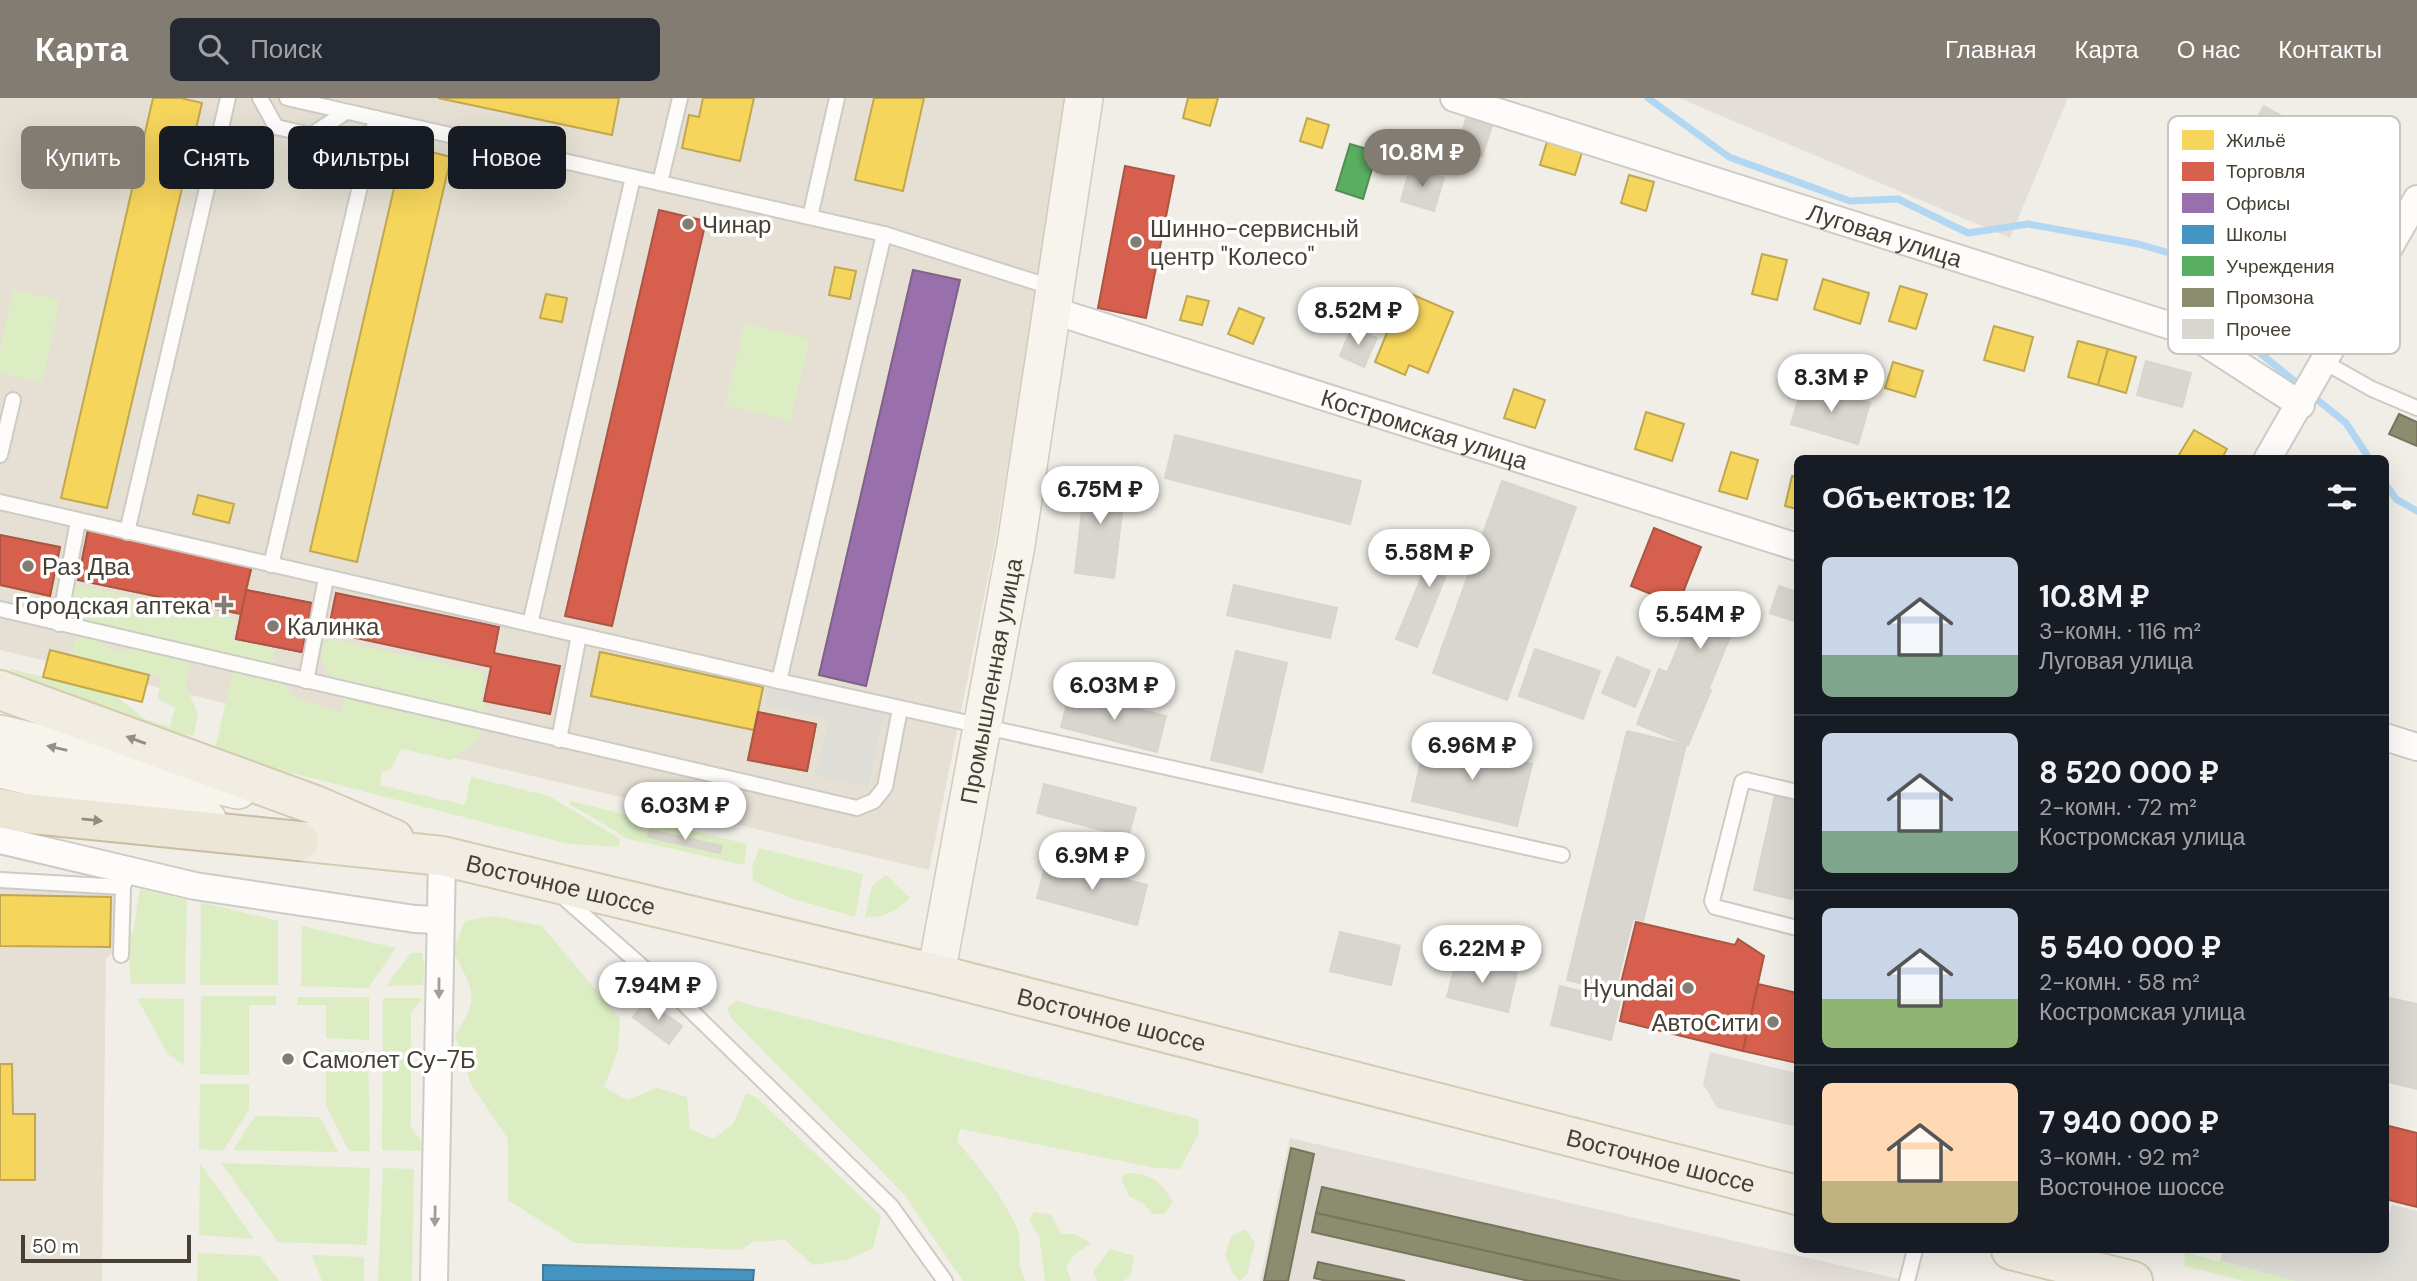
<!DOCTYPE html>
<html lang="ru">
<meta charset="utf-8">
<style>
:root{--surface:#171b24;--page:#242831;--text:#f1f3f6;--muted:#9ea1a6;--line:#363941;--accent:#827c72}
body{margin:0;font-family:"DM Sans",sans-serif;background:var(--page);color:var(--text);height:100vh;display:flex;flex-direction:column;font-size:26px;white-space:nowrap}
*{box-sizing:border-box;margin:0}
p{font-size:23px;color:var(--muted)}
.icon{flex:none;width:38px;height:38px;fill:none;stroke:currentColor;stroke-width:2;stroke-linecap:round;stroke-linejoin:round}
.map{position:relative;flex:1;overflow:hidden}
.side{position:absolute;left:1794px;top:357px;width:595px;height:798px;display:flex;flex-direction:column;background:var(--surface);border-radius:10px;box-shadow:0 7px 28px #0002}
.side>*{flex:none}
.top-card{position:absolute;left:21px;top:28px;width:665px;height:63px;display:flex;gap:14px}
.scale{position:absolute;left:21px;bottom:18px;width:170px;box-sizing:border-box;padding-left:7px;border:4px solid #463f33;border-top:0;font-size:19px;line-height:24px;white-space:nowrap;color:#463f33;-webkit-text-stroke:5px #fff;paint-order:stroke}
.price{position:absolute;translate:-50% -60px;padding:0 16px;border-radius:24px;background:#fff;color:#222;font-size:23px;line-height:46px;filter:drop-shadow(0 2px 4px #0008)}
.price::after{content:'';position:absolute;left:50%;top:42px;width:21px;height:16px;margin-left:-10px;background:inherit;clip-path:polygon(0 0,100% 0,50% 100%)}
.price.active{background:var(--accent);color:#fff}
ul{padding:0;list-style:none}
li{display:flex;align-items:center;gap:21px;height:175px;padding:0 28px}
li+li{border-top:2px solid var(--line)}
li span{display:grid;place-items:center;flex:none;width:196px;height:140px;border-radius:10px;color:#555}
li>.icon{margin-inline-start:auto}
span .icon{width:84px;height:84px;fill:#fffc;stroke-width:1}
li b{font-size:30px}
h2{display:flex;justify-content:space-between;align-items:center;height:84px;padding:0 28px;font-size:30px}
.tag{padding:0 24px;border-radius:10px;background:var(--surface);box-shadow:0 7px 28px #0002;font-size:24px;line-height:63px}
.tag.active{background:var(--accent);color:#fff}
header{display:flex;align-items:center;gap:42px;box-sizing:border-box;height:98px;padding:0 35px;background:var(--accent);color:#fff}
header strong{font-size:33px}
nav{display:flex;gap:38px;margin-inline-start:auto;font-size:24px}
.search{width:490px;height:63px;background:var(--page);display:flex;align-items:center;gap:18px;box-sizing:border-box;padding:0 24px;border-radius:10px;color:var(--muted);font-size:26px}
.map>svg:first-child{display:block}
.residential{fill:#e5e0d3}
.industrial{fill:#e3dfd8}
.green{fill:#dcedc4}
.parking{fill:#dfddd7}
.homes{fill:#f6d55c;stroke:#c1a850;stroke-width:2}
.shops{fill:#d6604d;stroke:#ab5645;stroke-width:2}
.offices{fill:#9970ab;stroke:#806187;stroke-width:2}
.schools{fill:#4393c3;stroke:#447a98;stroke-width:2}
.public{fill:#5aae61;stroke:#548d53;stroke-width:2}
.industry{fill:#8c8c6e;stroke:#77755c;stroke-width:2}
.lines{fill:none;stroke-linecap:round;stroke-linejoin:round}
.stream{stroke:#b2d7f2;stroke-width:7}
.building{fill:#d9d6cf;stroke:#d8d5cd;stroke-width:2}
.lane-casing{stroke:#cecbc5;stroke-width:18}
.street-casing{stroke:#cecbc5;stroke-width:30}
.secondary-casing{stroke:#d0cbbd;stroke-width:40}
.primary-casing{stroke:#d4cbb2;stroke-width:42}
.highway-casing{stroke:#cabca0;stroke-width:42}
.lane{stroke:#fdfcfb;stroke-width:14}
.street{stroke:#fdfcfb;stroke-width:26}
.secondary{stroke:#f6f4ed;stroke-width:37}
.primary{stroke:#f1ede2;stroke-width:38}
.highway{stroke:#ece6d7;stroke-width:38}
.oneway{fill:#938d82}
.oneway2{fill:#959087}
.oneway3{fill:#918a7d}
.oneway4{fill:#a29e97}
.poi-dot{fill:#827c72;stroke:#fff;stroke-width:2.5}
.labels{text-anchor:middle;dominant-baseline:central;stroke-width:7;stroke-linejoin:round;paint-order:stroke}
.poi-label{font-size:24px;fill:#463f33;stroke:#fff;text-anchor:start}
.street-label{font-size:24px;fill:#463f33;stroke:#fff}
.key{fill:#fff;stroke:#c8c5c2;stroke-width:2}
.key-label{font-size:19px;fill:#463f33}
</style>
<header>
<strong>Карта</strong>
<div class="search"><svg class="icon" aria-label="search" viewBox="0 0 24 24"><circle cx="10" cy="10" r="6"/><path d="M15 15l6 6"/></svg>Поиск</div>
<nav><a>Главная</a><a>Карта</a><a>О нас</a><a>Контакты</a></nav>
</header>
<div class="map">
<svg width="2417" height="1183" viewBox="0 0 2417 1183">
<rect width="100%" height="100%" fill="#f0eee7"/>
<g class="residential">
<polygon points="0,0 1068,0 995,444 929,772 0,552"/>
<polygon points="0,790 115,794 114,853 106,860 102,1183 0,1183"/>
</g>
<g class="industrial">
<polygon points="1679,0 2068,0 2010,140"/>
<polygon points="1290,1040 1908,1183 1260,1183"/>
</g>
<g class="green">
<polygon points="13,192 60,202 42,284 0,275 0,252"/>
<polygon points="745,225 810,241 790,323 725,307"/>
<polygon points="78,487 236,522 232,542 275,551 272,567 292,598 342,616 342,597 321,562 324,545 332,541 481,574 485,580 481,601 485,608 478,642 451,662 401,651 391,671 382,674 380,687 465,707 471,679 549,698 620,741 619,749 569,746 214,655 232,578 231,562 64,521 71,493"/>
<path d="M85 537 100 540 104 549 123 554 135 549 190 562 186 587 198 617 194 637C140 641 63 599 15 576L8 570 116 598 145 621 170 629 175 610 157 600 162 579 71 556 75 542Z"/>
<polygon points="570,703 747,746 744,767 628,741 570,706"/>
<polygon points="759,750 863,776 855,819 794,801 753,783 752,770"/>
<path d="M886 777 910 800C896 812 884 821 865 819L872 788Z"/>
<polygon points="140,791 187,802 185,886 131,886 129,859 124,855 127,837 133,834"/>
<polygon points="201,804 278,823 278,887 200,887"/>
<path d="M495 818 542 828 620 921 618 952 604 989 627 1002 657 990 687 999 690 1031 713 1041 733 1026 746 995 756 999 881 1118 873 1150 847 1162 813 1167 785 1142 753 1144 741 1152 575 1145 508 1102V1041L471 986 455 937C481 897 473 893 453 853L465 823Z"/>
<polygon points="302,828 396,850 368,890 301,888"/>
<polygon points="411,855 422,855 425,870 423,887 386,888"/>
<polygon points="201,898 276,898 276,907 249,907 249,977 200,976"/>
<polygon points="298,899 369,899 369,942 326,940 326,907 297,907"/>
<polygon points="137,900 184,901 184,968 167,955"/>
<polygon points="383,900 423,900 411,915 411,1029 421,1043 421,1053 382,1052"/>
<path d="M736 903 1198 1021 1199 1035 1180 1071 1156 1070 960 1031 957 1043C979 1070 1003 1098 1017 1130 1024 1148 1013 1160 1026 1183H963L903 1095 731 920 727 910Z"/>
<polygon points="326,952 368,953 370,1053 349,1053 326,1007"/>
<polygon points="200,986 249,986 249,1012 223,1053 199,1051"/>
<polygon points="255,1018 320,1019 338,1054 233,1052"/>
<polygon points="200,1065 254,1141 199,1137"/>
<polygon points="221,1065 370,1070 367,1147 278,1144"/>
<polygon points="383,1070 414,1071 412,1183 378,1183"/>
<path d="M1127 1075C1152 1075 1160 1083 1173 1104L1164 1116H1153L1144 1106 1129 1098 1121 1080Z"/>
<polygon points="1034,1114 1051,1117 1061,1136 1075,1136 1091,1145 1075,1156 1066,1168 1071,1183 1045,1183 1039,1138 1029,1123"/>
<polygon points="1246,1131 1255,1145 1247,1177 1239,1183 1232,1174 1225,1157 1232,1137"/>
<polygon points="1110,1151 1134,1158 1130,1179 1123,1183 1097,1183 1093,1173"/>
<polygon points="198,1155 260,1158 279,1183 197,1183"/>
<polygon points="2185,1155 2187,1155 2296,1183 2244,1183 2184,1168"/>
<polygon points="312,1157 364,1159 364,1183 322,1183"/>
</g>
<g class="parking">
<polygon points="767,590 884,615 868,689 816,678 829,621 764,607"/>
<polygon points="1710,954 1797,975 1797,1029 1717,1010 1703,986"/>
<polygon points="2392,1107 2417,1113 2417,1183 2296,1183 2220,1163 2223,1152 2385,1152 2385,1126"/>
</g>
<g class="homes">
<polygon points="153,0 181,0 202,5 107,410 61,400"/>
<polygon points="438,0 619,0 612,37"/>
<polygon points="703,0 754,0 740,63 682,50 689,17 699,19"/>
<polygon points="874,0 924,0 903,93 855,82"/>
<polygon points="1188,0 1218,0 1210,28 1183,20"/>
<polygon points="1307,20 1329,27 1322,50 1300,43"/>
<polygon points="1548,40 1583,51 1575,77 1540,67"/>
<polygon points="404,47 451,59 357,464 310,453"/>
<polygon points="1629,77 1654,84 1646,113 1621,105"/>
<polygon points="1762,156 1787,162 1777,202 1752,196"/>
<polygon points="835,169 856,173 850,201 829,197"/>
<polygon points="1823,181 1869,195 1860,226 1814,211"/>
<polygon points="1900,188 1927,196 1916,231 1889,223"/>
<polygon points="1404,193 1453,214 1428,275 1409,267 1405,277 1375,264"/>
<polygon points="546,196 567,200 562,224 540,220"/>
<polygon points="1187,198 1209,203 1202,227 1180,222"/>
<polygon points="1239,210 1264,220 1253,246 1228,236"/>
<polygon points="1994,228 2033,239 2024,273 1984,262"/>
<polygon points="2078,243 2108,251 2098,287 2068,279"/>
<polygon points="2108,251 2136,259 2126,295 2098,287"/>
<polygon points="1893,264 1923,273 1915,299 1885,290"/>
<polygon points="1514,291 1545,302 1535,330 1504,320"/>
<polygon points="1646,314 1684,326 1672,363 1635,351"/>
<polygon points="2194,332 2227,351 2222,360 2177,360"/>
<polygon points="1731,354 1758,362 1747,401 1719,393"/>
<polygon points="1792,378 1797,379 1797,411 1785,408"/>
<polygon points="198,397 234,406 229,425 193,416"/>
<polygon points="88,432 252,467 241,516 78,482"/>
<polygon points="0,437 60,449 50,498 0,487"/>
<polygon points="50,552 149,577 142,604 43,579"/>
<polygon points="600,554 763,589 758,614 816,626 807,673 748,662 754,632 591,598"/>
<polygon points="600,554 763,589 754,632 591,598"/>
<polygon points="0,797 111,799 110,849 0,848"/>
<polygon points="0,966 12,966 13,1016 35,1016 35,1082 0,1082"/>
</g>
<g class="shops">
<polygon points="1125,68 1174,78 1146,220 1098,210"/>
<polygon points="659,112 706,123 612,528 565,518"/>
<polygon points="1654,430 1701,449 1678,507 1631,488"/>
<polygon points="88,432 252,467 246,492 312,505 302,554 236,541 241,516 78,482"/>
<polygon points="0,437 60,449 50,498 0,487"/>
<polygon points="246,492 312,505 302,554 236,541"/>
<polygon points="336,495 499,529 494,555 560,568 550,616 484,603 491,569 328,534"/>
<polygon points="758,614 816,626 807,673 748,662"/>
<polygon points="1636,824 1735,847 1738,841 1764,858 1743,953 1620,923 1626,895 1619,893"/>
<polygon points="1758,886 1797,895 1797,965 1743,953"/>
<polygon points="2385,1027 2417,1035 2417,1109 2385,1101"/>
</g>
<polygon class="offices" points="913,172 960,182 866,588 819,577"/>
<polygon class="schools" points="543,1167 754,1172 753,1183 543,1183"/>
<polygon class="public" points="1350,46 1377,54 1363,101 1336,92"/>
<g class="industry">
<polygon points="2399,316 2417,324 2417,348 2389,336"/>
<polygon points="1291,1050 1314,1056 1288,1183 1264,1183"/>
<polygon points="1322,1089 1740,1183 1621,1183 1316,1115"/>
<polygon points="1316,1115 1621,1183 1529,1183 1312,1134"/>
<polygon points="1318,1164 1405,1183 1327,1183 1314,1180"/>
</g>
<g class="lines">
<g class="stream">
<polyline points="1648,0 1729,59 1850,103 1898,101 1968,135 2028,126 2138,146 2191,161 2218,221 2346,325 2369,360"/>
<polyline points="2385,385 2396,401 2417,413"/>
</g>
</g>
<g class="building">
<polygon points="2264,8 2312,35 2297,61 2249,34"/>
<polygon points="1468,14 1494,22 1482,58 1457,51"/>
<polygon points="1410,70 1444,80 1434,113 1401,103"/>
<polygon points="1352,229 1377,240 1364,269 1340,258"/>
<polygon points="2146,263 2191,275 2182,309 2137,297"/>
<polygon points="1803,285 1870,305 1858,346 1791,326"/>
<polygon points="1175,337 1361,383 1350,426 1165,380"/>
<polygon points="1086,377 1126,382 1114,480 1075,475"/>
<polygon points="1502,383 1576,409 1507,602 1433,575"/>
<polygon points="1441,432 1461,440 1417,549 1396,541"/>
<polygon points="1234,487 1337,510 1330,540 1227,517"/>
<polygon points="1779,488 1797,494 1797,524 1770,515"/>
<polygon points="1692,516 1732,534 1709,590 1668,573"/>
<polygon points="1535,551 1600,573 1583,621 1519,598"/>
<polygon points="1236,553 1287,565 1262,674 1211,662"/>
<polygon points="1617,559 1650,573 1635,609 1602,595"/>
<polygon points="1659,571 1711,592 1688,647 1637,626"/>
<polygon points="1070,594 1166,618 1157,654 1061,629"/>
<polygon points="1627,633 1686,647 1643,823 1633,820 1615,893 1567,882"/>
<polygon points="1426,641 1532,666 1517,728 1412,703"/>
<polygon points="1044,686 1136,710 1128,739 1037,715"/>
<polygon points="1775,697 1797,702 1797,777 1792,801 1754,792"/>
<polygon points="650,732 722,748 720,755 648,739"/>
<polygon points="1047,761 1147,787 1137,827 1037,800"/>
<polygon points="1340,834 1400,848 1391,887 1330,873"/>
<polygon points="1457,861 1517,875 1508,914 1447,899"/>
<polygon points="1560,888 1620,903 1611,942 1551,927"/>
<polygon points="2385,899 2417,906 2417,991 2385,983"/>
<polygon points="646,902 682,928 669,946 633,919"/>
</g>
<g class="lines">
<g class="lane-casing">
<g id="lane">
<polyline points="260,0 276,29 311,37 346,14"/>
<polyline points="287,0 884,136 1054,190"/>
<polyline points="660,85 680,0"/>
<polyline points="810,119 837,0"/>
<polyline points="2326,265 2372,291 2417,310"/>
<polyline points="0,357 13,302"/>
<polyline points="0,404 779,583 1562,757"/>
<polyline points="127,434 228,0"/>
<polyline points="271,467 376,20"/>
<polyline points="0,511 857,710 874,703 885,689 900,611"/>
<polyline points="59,526 78,423"/>
<polyline points="530,526 633,79"/>
<polyline points="306,583 326,480"/>
<polyline points="779,583 884,136"/>
<polyline points="559,642 579,537"/>
<polyline points="1797,694 1746,682 1742,684 1712,803 1715,809 1797,830"/>
<polyline points="0,782 123,789"/>
<polyline points="562,798 679,901 891,1108 945,1183"/>
<polyline points="121,857 123,789 126,780"/>
<polyline points="1907,1183 1915,1152"/>
</g>
</g>
<g class="street-casing">
<g id="street">
<path id="s1" d="M1454 0 2187 233 2301 307"/>
<path id="s2" d="M1051 212 1797 449"/>
<polyline points="2268,360 2417,101"/>
<polyline points="2385,639 2417,649"/>
<polyline points="0,742 195,788 415,821 439,822"/>
<polyline points="434,1183 442,758"/>
</g>
</g>
<g class="secondary-casing">
<g id="secondary">
<polyline points="0,636 238,692"/>
<polyline points="0,671 207,721"/>
<path id="s3" d="M936 876 1016 447 1084 0"/>
</g>
</g>
<g class="primary-casing">
<g id="primary">
<polyline points="0,592 315,707 394,741"/>
<path id="s4" d="M299 743 442 758 936 876 1797 1097"/>
<polyline points="2011,1152 2133,1183"/>
</g>
</g>
<g class="highway-casing">
<polyline id="highway" points="0,710 23,715 299,743"/>
</g>
<use href="#lane" class="lane"/>
<use href="#street" class="street"/>
<use href="#secondary" class="secondary"/>
<use href="#primary" class="primary"/>
<use href="#highway" class="highway"/>
</g>
<defs><path id="oneway-solid" d="M-6-.8H1V-3.2L6.5 0L1 3.2V.8H-6Z" transform="scale(1.75)"/></defs>
<use class="oneway" href="#oneway-solid" transform="translate(136 642) rotate(-160)"/>
<use class="oneway2" href="#oneway-solid" transform="translate(57 650) rotate(-167)"/>
<use class="oneway3" href="#oneway-solid" transform="translate(92 722) rotate(6)"/>
<g class="oneway4">
<use href="#oneway-solid" transform="translate(439 890) rotate(90)"/>
<use href="#oneway-solid" transform="translate(435 1118) rotate(91)"/>
</g>
<g class="poi-dot">
<circle cx="688" cy="126" r="7"/>
<circle cx="1136" cy="144" r="7"/>
<circle cx="28" cy="468" r="7"/>
<path d="M220.5 496.5h7v7h7v7h-7v7h-7v-7h-7v-7h7z"/>
<circle cx="273" cy="528" r="7"/>
<circle cx="1688" cy="890" r="7"/>
<circle cx="1773" cy="924" r="7"/>
<circle cx="288" cy="961" r="7"/>
</g>
<g class="labels">
<g class="poi-label">
<text x="702" y="126">Чинар</text>
<text x="1150" y="130">Шинно-сервисный<tspan x="1150" dy="28">центр "Колесо"</tspan></text>
<text x="42" y="468">Раз Два</text>
<text x="210" y="507" text-anchor="end">Городская аптека</text>
<text x="287" y="528">Калинка</text>
<text x="1674" y="890" text-anchor="end">Hyundai</text>
<text x="1759" y="924" text-anchor="end">АвтоСити</text>
<text x="302" y="961">Самолет Су-7Б</text>
</g>
<g class="street-label">
<text stroke="none"><textPath href="#s1" startOffset="452">Луговая улица</textPath></text>
<text stroke="none"><textPath href="#s2" startOffset="392">Костромская улица</textPath></text>
<text stroke="none"><textPath href="#s3" startOffset="298">Промышленная улица</textPath></text>
<text stroke="none"><textPath href="#s4" startOffset="266">Восточное шоссе</textPath></text>
<text stroke="none"><textPath href="#s4" startOffset="833">Восточное шоссе</textPath></text>
<text stroke="none"><textPath href="#s4" startOffset="1400">Восточное шоссе</textPath></text>
</g>
</g>
<rect x="2168" y="18" width="232" height="238" rx="10" class="key"/>
<rect x="2182" y="32" width="32" height="20" fill="#f6d55c"/>
<rect x="2182" y="64" width="32" height="19" fill="#d6604d"/>
<rect x="2182" y="95" width="32" height="20" fill="#9970ab"/>
<rect x="2182" y="127" width="32" height="19" fill="#4393c3"/>
<rect x="2182" y="158" width="32" height="20" fill="#5aae61"/>
<rect x="2182" y="190" width="32" height="19" fill="#8c8c6e"/>
<rect x="2182" y="221" width="32" height="20" fill="#d9d6cf"/>
<g class="key-label">
<text x="2226" y="49">Жильё</text>
<text x="2226" y="80">Торговля</text>
<text x="2226" y="112">Офисы</text>
<text x="2226" y="143">Школы</text>
<text x="2226" y="175">Учреждения</text>
<text x="2226" y="206">Промзона</text>
<text x="2226" y="238">Прочее</text>
</g>
</svg>
<div class="scale">50 m</div>
<b class="price active" style="left:1422px;top:91px">10.8M ₽</b>
<b class="price" style="left:1358px;top:249px">8.52M ₽</b>
<b class="price" style="left:1831px;top:316px">8.3M ₽</b>
<b class="price" style="left:1100px;top:428px">6.75M ₽</b>
<b class="price" style="left:1429px;top:491px">5.58M ₽</b>
<b class="price" style="left:1700px;top:553px">5.54M ₽</b>
<b class="price" style="left:1114px;top:624px">6.03M ₽</b>
<b class="price" style="left:1472px;top:684px">6.96M ₽</b>
<b class="price" style="left:685px;top:744px">6.03M ₽</b>
<b class="price" style="left:1092px;top:794px">6.9M ₽</b>
<b class="price" style="left:1482px;top:887px">6.22M ₽</b>
<b class="price" style="left:658px;top:924px">7.94M ₽</b>
<div class="top-card">
<a class="tag active">Купить</a>
<a class="tag">Снять</a>
<a class="tag">Фильтры</a>
<a class="tag">Новое</a>
</div>
<section class="side">
<h2>Объектов: 12<svg class="icon" aria-label="filters" viewBox="0 0 24 24"><path d="M4 7h16M4 17h16"/><circle cx="9" cy="7" r="2"/><circle cx="15" cy="17" r="2"/></svg></h2>
<ul>
<li><span style="background:linear-gradient(#c9d6e8 70%,#7fa58c 0)"><svg class="icon" aria-label="home" viewBox="0 0 24 24"><path d="M3 11l9-7 9 7M6 9v11h12V9"/></svg></span><div><b>10.8M ₽</b><p>3-комн. · 116 m²</p><p>Луговая улица</p></div></li>
<li><span style="background:linear-gradient(#c9d6e8 70%,#7fa58c 0)"><svg class="icon" aria-label="home" viewBox="0 0 24 24"><path d="M3 11l9-7 9 7M6 9v11h12V9"/></svg></span><div><b>8 520 000 ₽</b><p>2-комн. · 72 m²</p><p>Костромская улица</p></div></li>
<li><span style="background:linear-gradient(#c9d6e8 65%,#8fb573 0)"><svg class="icon" aria-label="home" viewBox="0 0 24 24"><path d="M3 11l9-7 9 7M6 9v11h12V9"/></svg></span><div><b>5 540 000 ₽</b><p>2-комн. · 58 m²</p><p>Костромская улица</p></div></li>
<li><span style="background:linear-gradient(#ffd9b3 70%,#c2b280 0)"><svg class="icon" aria-label="home" viewBox="0 0 24 24"><path d="M3 11l9-7 9 7M6 9v11h12V9"/></svg></span><div><b>7 940 000 ₽</b><p>3-комн. · 92 m²</p><p>Восточное шоссе</p></div></li>
</ul>
</section>
</div>
